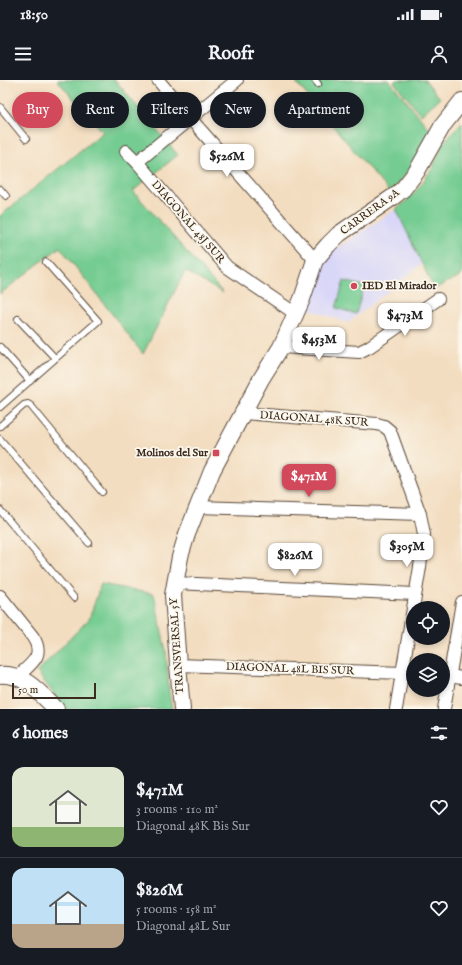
<!DOCTYPE html>
<meta charset="utf-8">
<style>
:root{--surface:#171b24;--page:#242831;--text:#f1f3f6;--muted:#9ea1a6;--line:#363941;--accent:#d1495b}
body{margin:0;font-family:"IM FELL English",serif;background:var(--page);color:var(--text);height:100vh;display:flex;flex-direction:column;font-size:15px;white-space:nowrap}
*{box-sizing:border-box;margin:0}
p{font-size:13px;color:var(--muted)}
.icon{flex:none;width:22px;height:22px;fill:none;stroke:currentColor;stroke-width:2;stroke-linecap:round;stroke-linejoin:round}
.map{position:relative;height:629px;overflow:hidden}
.drawer{display:flex;flex-direction:column;background:var(--surface);flex:1}
.drawer>*{flex:none}
.top-card{position:absolute;left:12px;top:12px;width:438px;height:36px;display:flex;gap:8px}
.tools{position:absolute;left:406px;top:521px;display:grid;gap:8px}
.tools a{display:grid;place-items:center;width:44px;height:44px;border-radius:50%;background:var(--surface);box-shadow:0 2px 6px #0003;font-size:20px}
.scale{position:absolute;left:12px;bottom:10px;width:84px;box-sizing:border-box;padding-left:4px;border:2px solid #3b2a1e;border-top:0;font-size:11px;line-height:14px;white-space:nowrap;color:#3b2a1e;-webkit-text-stroke:3px #fbf7ec;paint-order:stroke}
.price{position:absolute;translate:-50% -34px;padding:0 9px;border-radius:8px;background:#fff;color:#222;font-size:13px;line-height:26px;filter:drop-shadow(0 1px 2px #0008)}
.price::after{content:'';position:absolute;left:50%;top:24px;width:12px;height:9px;margin-left:-6px;background:inherit;clip-path:polygon(0 0,100% 0,50% 100%)}
.price.active{background:var(--accent);color:#fff}
ul{padding:0;list-style:none}
li{display:flex;align-items:center;gap:12px;height:100px;padding:0 12px}
li+li{border-top:1px solid var(--line)}
li span{display:grid;place-items:center;flex:none;width:112px;height:80px;border-radius:12px;color:#555}
li>.icon{margin-inline-start:auto}
span .icon{width:48px;height:48px;fill:#fffc;stroke-width:1}
li b{font-size:17px}
h2{display:flex;justify-content:space-between;align-items:center;height:48px;padding:0 12px;font-size:17px}
.pill{padding:0 14px;border-radius:18px;background:var(--surface);box-shadow:0 2px 6px #0003;font-size:14px;line-height:36px}
.pill.active{background:var(--accent);color:#fff}
.status{display:flex;justify-content:space-between;align-items:center;height:28px;padding:0 20px;background:var(--surface);direction:ltr}
.status svg{height:11px;fill:currentColor}
header{display:flex;justify-content:space-between;align-items:center;height:52px;padding:0 12px;background:var(--surface);font-size:18px;font-weight:800}
.map>svg:first-child{display:block}
.built{fill:#d9d7f8}
.green{fill:#74cc92;stroke:#587b58}
.lines{fill:none;stroke-linecap:round;stroke-linejoin:round}
.service-casing{stroke:#574536;stroke-width:8}
.minor-casing{stroke:#574536;stroke-width:14}
.tertiary-casing{stroke:#574536;stroke-width:18}
.service{stroke:#fff;stroke-width:6}
.minor{stroke:#fff;stroke-width:12}
.tertiary{stroke:#fff;stroke-width:16}
.poi-dot{fill:#d1495b;stroke:#fbf7ec;stroke-width:1.5}
.labels{text-anchor:middle;dominant-baseline:central;stroke-width:3.5;stroke-linejoin:round;paint-order:stroke}
.street-label{font-size:11px;fill:#3b2a1e;stroke:#fbf7ec}
.poi-label{font-size:11px;font-weight:bold;fill:#3b2a1e;stroke:#fbf7ec;text-anchor:start}
</style>
<div class="status"><b>18:50</b><svg viewBox="0 0 49 12"><path d="M0 12V9h3v3zM5 12V6h3v6zM10 12V3h3v9zM15 12V0h3v12zM26 1h20v11H26zM47 4h2v5h-2z"/></svg></div>
<header><svg class="icon" aria-label="menu" viewBox="0 0 24 24"><path d="M4 6h16M4 12h16M4 18h16"/></svg>Roofr<svg class="icon" aria-label="person" viewBox="0 0 24 24"><circle cx="12" cy="8" r="4"/><path d="M4 21q1-7 8-7t8 7"/></svg></header>
<div class="map">
<svg width="462" height="629" viewBox="0 0 462 629">
<rect width="100%" height="100%" fill="#fbf7ec"/>
<filter id="ink" filterUnits="userSpaceOnUse"><feTurbulence type="fractalNoise" baseFrequency=".025" numOctaves="2"/><feDisplacementMap in="SourceGraphic" scale="8" xChannelSelector="R" yChannelSelector="G"/><feConvolveMatrix kernelMatrix="1 2 1 2 8 2 1 2 1" color-interpolation-filters="sRGB"/></filter>
<filter id="wash" filterUnits="userSpaceOnUse"><feTurbulence type="fractalNoise" baseFrequency=".012" numOctaves="4" result="noise"/><feDisplacementMap in="SourceGraphic" scale="16" xChannelSelector="R" yChannelSelector="G"/><feGaussianBlur stdDeviation="0.9" result="paint"/><feColorMatrix in="noise" values="0 0 0 0 0 0 0 0 0 0 0 0 0 0 0 0 0 1.4 0 .05"/><feComposite in="paint" operator="in"/></filter>
<g filter="url(#wash)">
<rect width="100%" height="100%" fill="#f3ddc0"/>
<polygon class="built" points="396,129 422,184 348,243 306,228 323,177"/>
<g class="green">
<polygon points="57,0 115,0 178,75 133,111 223,213 185,191 143,274 60,167 0,214 0,136 103,52"/>
<polygon points="294,0 389,0 430,50 422,69 412,88 389,112"/>
<polygon points="396,0 425,0 440,18 421,35 394,2"/>
<path d="M462 43V195L434 209 396 129C412 118 423 103 433 87 437 79 439 71 443 64 448 56 455 49 462 43Z"/>
<polygon points="344,201 364,206 356,234 336,228"/>
<polygon points="101,504 154,514 166,571 169,612 172,629 65,629 37,592 89,539"/>
</g>
</g>
<g filter="url(#ink)">
<g class="lines">
<g class="service-casing">
<g id="service">
<polyline points="315,0 318,4"/>
<polyline points="0,27 26,59"/>
<polyline points="0,109 6,116"/>
<polyline points="18,239 55,278"/>
<polyline points="0,267 30,301"/>
<polyline points="0,327 98,241 46,182"/>
<polyline points="0,346 24,325 28,324 31,326 102,412"/>
<polyline points="0,359 89,463"/>
<polyline points="0,430 74,518"/>
</g>
</g>
<g class="minor-casing">
<g id="minor">
<polyline points="158,0 190,38 315,180"/>
<polyline points="126,71 137,82 227,187 296,234"/>
<polyline points="137,82 237,0"/>
<polyline points="281,267 359,272 369,267 438,219"/>
<polyline points="244,333 377,344 384,346 390,351 420,434 424,454 420,487 396,629"/>
<polyline points="197,427 420,434"/>
<polyline points="175,503 415,514"/>
<path d="M0 516 33 557C45 576 32 583 18 596"/>
<polyline points="178,585 403,593"/>
<polyline points="449,596 462,598"/>
<polyline points="444,629 462,522"/>
</g>
</g>
<g class="tertiary-casing">
<g id="tertiary">
<path d="M0 595C24 593 40 613 56 629"/>
<polyline points="182,629 178,585 173,515 180,477 187,454 212,391 261,299 281,267 302,219 315,180 328,165 339,154 393,117 403,109 417,91 443,45 462,21"/>
</g>
</g>
<use href="#service" class="service"/>
<use href="#minor" class="minor"/>
<use href="#tertiary" class="tertiary"/>
</g>
</g>
<g class="poi-dot">
<circle cx="354" cy="206" r="4"/>
<rect x="212" y="369" width="8" height="8" rx="2"/>
</g>
<g class="labels">
<g class="street-label">
<text transform="translate(370 132) rotate(-36)">CARRERA 9A</text>
<text transform="translate(188 142) rotate(49)">DIAGONAL 48J SUR</text>
<text transform="translate(314 339) rotate(4)">DIAGONAL 48K SUR</text>
<text transform="translate(177 566) rotate(-94)">TRANSVERSAL 5Y</text>
<text transform="translate(290 589) rotate(2)">DIAGONAL 48L BIS SUR</text>
</g>
<g class="poi-label">
<text x="362" y="206">IED El Mirador</text>
<text x="208" y="373" text-anchor="end">Molinos del Sur</text>
</g>
</g>
</svg>
<div class="tools">
<a><svg class="icon" aria-label="locate" viewBox="0 0 24 24"><circle cx="12" cy="12" r="6"/><path d="M12 2v4M12 18v4M2 12h4M18 12h4"/></svg></a>
<a><svg class="icon" aria-label="layers" viewBox="0 0 24 24"><path d="M12 4l9 5-9 5-9-5zM3 14l9 5 9-5"/></svg></a>
</div>
<div class="scale">50 m</div>
<b class="price" style="left:227px;top:98px">$526M</b>
<b class="price" style="left:405px;top:257px">$473M</b>
<b class="price" style="left:319px;top:281px">$453M</b>
<b class="price active" style="left:309px;top:418px">$471M</b>
<b class="price" style="left:407px;top:488px">$305M</b>
<b class="price" style="left:295px;top:497px">$826M</b>
<div class="top-card">
<a class="pill active">Buy</a>
<a class="pill">Rent</a>
<a class="pill">Filters</a>
<a class="pill">New</a>
<a class="pill">Apartment</a>
</div>
</div>
<section class="drawer">
<h2>6 homes<svg class="icon" aria-label="filters" viewBox="0 0 24 24"><path d="M4 7h16M4 17h16"/><circle cx="9" cy="7" r="2"/><circle cx="15" cy="17" r="2"/></svg></h2>
<ul>
<li><span style="background:linear-gradient(#dfe7d0 75%,#8fb573 0)"><svg class="icon" aria-label="home" viewBox="0 0 24 24"><path d="M3 11l9-7 9 7M6 9v11h12V9"/></svg></span><div><b>$471M</b><p>3 rooms · 110 m²</p><p>Diagonal 48K Bis Sur</p></div><svg class="icon" aria-label="heart" viewBox="0 0 24 24"><path d="M12 20l-8-8c-3-5 5-10 8-4 3-6 11-1 8 4z"/></svg></li>
<li><span style="background:linear-gradient(#bfe0f5 70%,#b9a48a 0)"><svg class="icon" aria-label="home" viewBox="0 0 24 24"><path d="M3 11l9-7 9 7M6 9v11h12V9"/></svg></span><div><b>$826M</b><p>5 rooms · 158 m²</p><p>Diagonal 48L Sur</p></div><svg class="icon" aria-label="heart" viewBox="0 0 24 24"><path d="M12 20l-8-8c-3-5 5-10 8-4 3-6 11-1 8 4z"/></svg></li>
</ul>
</section>
